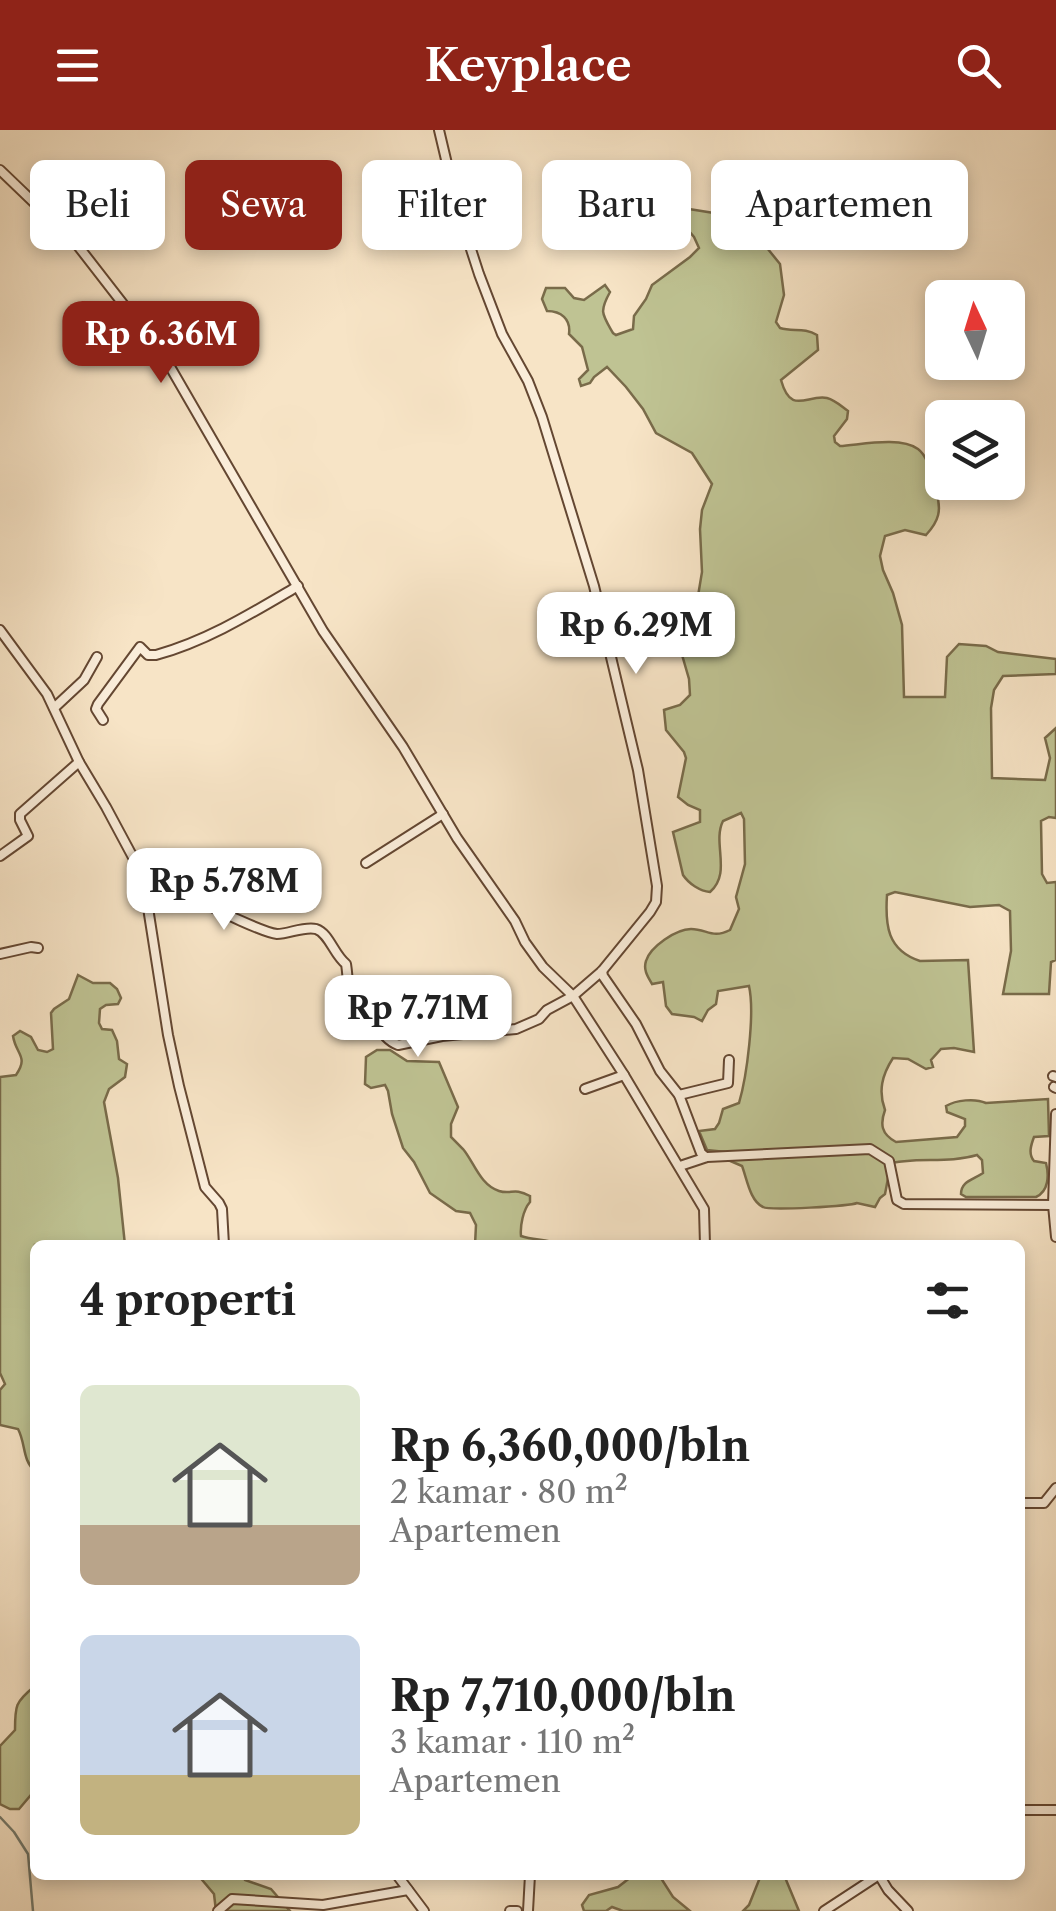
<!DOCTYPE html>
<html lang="id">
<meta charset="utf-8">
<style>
:root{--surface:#fff;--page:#f2f2f2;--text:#222;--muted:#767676;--accent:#8f2418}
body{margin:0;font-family:"Libre Caslon Text",serif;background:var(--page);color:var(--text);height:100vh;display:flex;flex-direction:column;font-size:38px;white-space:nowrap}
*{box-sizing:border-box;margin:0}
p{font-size:32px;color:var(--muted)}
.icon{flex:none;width:55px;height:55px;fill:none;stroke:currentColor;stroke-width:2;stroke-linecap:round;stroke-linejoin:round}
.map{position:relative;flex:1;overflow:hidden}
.panel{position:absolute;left:30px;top:1110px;width:995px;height:640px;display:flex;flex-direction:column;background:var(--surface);border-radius:15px;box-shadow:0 5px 15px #0003}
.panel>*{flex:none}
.banner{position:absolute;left:30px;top:30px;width:998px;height:90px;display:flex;gap:20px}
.needle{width:65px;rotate:356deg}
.controls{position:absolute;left:925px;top:150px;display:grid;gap:20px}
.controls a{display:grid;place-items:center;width:100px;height:100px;border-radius:15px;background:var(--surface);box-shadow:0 5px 15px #0003;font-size:50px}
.price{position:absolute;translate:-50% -85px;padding:0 22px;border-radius:20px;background:#fff;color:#222;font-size:32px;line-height:65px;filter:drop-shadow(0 2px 5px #0008)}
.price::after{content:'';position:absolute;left:50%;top:60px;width:30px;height:22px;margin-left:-15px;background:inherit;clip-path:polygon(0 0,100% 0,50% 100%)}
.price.current{background:var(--accent);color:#fff}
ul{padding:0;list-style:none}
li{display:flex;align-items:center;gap:30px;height:250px;padding:0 50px}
li span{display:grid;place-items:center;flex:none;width:280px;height:200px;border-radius:15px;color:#555}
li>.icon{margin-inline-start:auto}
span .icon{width:120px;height:120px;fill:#fffc;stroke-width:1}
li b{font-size:42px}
h2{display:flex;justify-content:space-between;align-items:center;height:120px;padding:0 50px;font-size:42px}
.chip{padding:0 35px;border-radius:15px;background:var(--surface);box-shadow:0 5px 15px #0003;font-size:35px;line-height:90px}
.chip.current{background:var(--accent);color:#fff}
header{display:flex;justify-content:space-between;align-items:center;height:130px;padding:0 50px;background:var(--accent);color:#fff;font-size:45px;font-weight:600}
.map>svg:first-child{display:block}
.green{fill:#bfc393;stroke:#796b4a;stroke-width:2.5}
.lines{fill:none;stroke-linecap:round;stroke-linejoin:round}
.stream{stroke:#737a6d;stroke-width:2.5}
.minor-casing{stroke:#644732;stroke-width:12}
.minor{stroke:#faedda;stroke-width:8}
</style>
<header><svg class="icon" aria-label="menu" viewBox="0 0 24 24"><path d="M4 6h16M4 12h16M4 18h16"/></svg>Keyplace<svg class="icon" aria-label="search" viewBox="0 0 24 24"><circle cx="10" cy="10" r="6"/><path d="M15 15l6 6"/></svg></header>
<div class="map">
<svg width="1056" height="1781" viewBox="0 0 1056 1781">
<rect width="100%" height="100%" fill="#f7e4c6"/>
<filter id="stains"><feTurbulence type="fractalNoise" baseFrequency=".002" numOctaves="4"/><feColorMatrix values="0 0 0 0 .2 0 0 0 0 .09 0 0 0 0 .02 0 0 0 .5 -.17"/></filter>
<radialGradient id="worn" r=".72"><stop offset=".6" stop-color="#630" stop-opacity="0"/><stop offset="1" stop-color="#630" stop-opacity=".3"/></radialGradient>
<g class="green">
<path d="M689 79 720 84 755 103 780 134 784 165 776 192 780 198C793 202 804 197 817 205L818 220 781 250C791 286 807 264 827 268 835 270 841 276 848 281L847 289 834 306 835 312 840 316C860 315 900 306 918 319 930 328 931 349 936 362 942 380 939 391 926 405L905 400 885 406 880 426 883 440 893 463 902 495 904 567H945L947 527 959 514 986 516 998 522 1056 529V544L1003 546 994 560 991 578 992 648 1045 650 1050 628 1045 608 1056 598V688L1049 687 1041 691 1042 744 1047 753 1056 752V830L1051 832 1049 864H1003L1011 821 1010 781 999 775 970 777 895 762 887 765C885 795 887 820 920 831L968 830 974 922 954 918 941 919 931 930 933 937 926 939 908 929 893 928C882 945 878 961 885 980 880 994 881 1004 896 1012L957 1007 965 996V989L947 982 946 976C956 970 975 968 986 973L1048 969 1049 1006 1034 1007C1031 1015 1028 1024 1034 1031L1046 1033C1049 1045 1049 1061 1036 1067H966L961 1064C961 1051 973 1050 983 1043L982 1030 977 1025C947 1034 916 1026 886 1034L889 1043 885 1064 880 1068 875 1077 857 1073C850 1076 770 1081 763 1077 750 1071 747 1049 742 1036L728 1030 725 1022 707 1020 699 1001 715 999 719 993 723 979 739 973C747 946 755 883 749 856L718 861 716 874 708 880 702 891 694 887 672 884 666 876 663 852 652 854C648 847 643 840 646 831 650 817 676 799 691 799 707 799 712 809 730 800L739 779 736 767 745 734 744 689 741 683 723 691C712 713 732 743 710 762 700 761 689 754 683 745L673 702 700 692V680L688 675 678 667 686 628 684 622 666 600 664 580 680 575 690 565 689 549 678 511 696 478 702 442 700 399 702 380 712 354 692 323 656 303 643 279 626 257 607 237 594 247 590 253 581 256 579 249 588 240 582 217 569 204C571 189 561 181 547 181L542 169 546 158H565L574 168 584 170 605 155 610 162C599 182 602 184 613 203L616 205 633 199 634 186 646 169 652 155 690 127 699 118 694 107 682 93V83Z"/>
<path d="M78 845 93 853H110L117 859 121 868 118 874 106 875 100 879 99 893 102 899 112 900 117 911 119 929 127 934 125 947 109 959 104 972 118 1048 125 1115H35V1341C22 1330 26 1314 18 1299L0 1295V1260L5 1254 0 1243V947L16 945C29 926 16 925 13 906L20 901 31 907 38 920 47 922 53 919 51 883 54 879 69 869Z"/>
<path d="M377 920H390L407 931 439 932 458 977 451 994V1007C455 1011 459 1015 463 1019 474 1032 480 1055 499 1061 512 1065 513 1057 530 1066V1072C523 1080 520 1096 521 1106 535 1111 547 1108 560 1115H475L476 1095 470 1083 456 1081 430 1063 414 1032 403 1018 392 984 388 961 385 955 371 958 365 954 366 927Z"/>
<path d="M35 1556V1660L19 1679H10L0 1674V1616L15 1600C15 1576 15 1572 35 1556Z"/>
<polygon points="198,1745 243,1745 245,1750 271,1759 290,1781 216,1781 214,1764"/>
<polygon points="640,1745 659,1745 673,1767 690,1781 623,1781 612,1777 606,1781 584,1781 582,1775 589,1765 618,1757 631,1747"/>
<polygon points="761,1745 784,1745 799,1781 743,1781 749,1775"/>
</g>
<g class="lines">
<polyline class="stream" points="0,1687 14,1702 28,1724 33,1781"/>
<g class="minor-casing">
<g id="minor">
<polyline points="0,40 75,112 165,228 323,501 403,617 457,708 515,791 525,812 543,837 573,866 624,945 585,959"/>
<polyline points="0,500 47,564 79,632 106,677 143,746 168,905 179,956 205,1057 219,1073 222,1079 224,1115"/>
<polyline points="54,578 84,550 97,527"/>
<path d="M103 590 96 579 98 574 140 517 148 525H156C207 511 252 483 298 456"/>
<polyline points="0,726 28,706 20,690 20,684 79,632"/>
<polyline points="366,733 443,684"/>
<path d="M140 740C179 730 177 757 205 773 216 780 265 803 277 804 289 804 304 796 316 799 329 803 334 825 346 834 348 845 347 858 352 867 356 875 365 879 370 885 380 897 383 909 398 915L442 906 516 899 539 889 547 880 573 866 602 841 650 782 656 772 657 756 638 640 594 456 542 287 528 251 502 204 479 144 457 76 439 0"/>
<polyline points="0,824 31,817 38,818"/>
<polyline points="602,841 603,846 636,894 660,941 679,965 701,1023 706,1027"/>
<polyline points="624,945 704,1079 705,1115"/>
<polyline points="1053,946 1056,947"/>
<polyline points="1054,957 1056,958"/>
<polyline points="679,965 728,953 729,930"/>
<polyline points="1056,984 1053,1075 1056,1107"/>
<polyline points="680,1036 707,1027 870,1019 889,1031 897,1070 904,1074 1053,1075"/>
<polyline points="1020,1373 1044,1373 1056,1358"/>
<polyline points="1020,1680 1056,1680"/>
<polyline points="397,1745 424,1781"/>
<polyline points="879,1745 888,1760 908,1781"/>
<polyline points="218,1781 232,1769 323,1775 408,1760"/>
<polyline points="510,1781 517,1781"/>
<polyline points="528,1781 530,1745"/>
<polyline points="824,1781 879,1745"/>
</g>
</g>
<use href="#minor" class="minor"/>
</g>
<rect width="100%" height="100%" filter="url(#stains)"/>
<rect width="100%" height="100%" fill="url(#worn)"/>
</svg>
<div class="controls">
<a><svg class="needle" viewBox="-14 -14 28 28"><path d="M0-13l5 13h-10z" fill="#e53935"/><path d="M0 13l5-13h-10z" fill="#767676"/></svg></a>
<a><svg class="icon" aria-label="layers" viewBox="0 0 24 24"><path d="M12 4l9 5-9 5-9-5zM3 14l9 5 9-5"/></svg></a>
</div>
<b class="price current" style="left:161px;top:256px">Rp 6.36M</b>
<b class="price" style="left:636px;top:547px">Rp 6.29M</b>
<b class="price" style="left:224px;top:803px">Rp 5.78M</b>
<b class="price" style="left:418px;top:930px">Rp 7.71M</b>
<div class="banner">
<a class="chip">Beli</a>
<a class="chip current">Sewa</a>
<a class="chip">Filter</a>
<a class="chip">Baru</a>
<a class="chip">Apartemen</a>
</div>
<section class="panel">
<h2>4 properti<svg class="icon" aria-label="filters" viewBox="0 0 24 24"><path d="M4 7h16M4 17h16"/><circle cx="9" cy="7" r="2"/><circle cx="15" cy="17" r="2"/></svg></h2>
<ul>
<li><span style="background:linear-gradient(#dfe7d0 70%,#b9a48a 0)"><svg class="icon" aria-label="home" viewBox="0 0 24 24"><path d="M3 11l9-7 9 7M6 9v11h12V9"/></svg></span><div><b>Rp 6,360,000/bln</b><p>2 kamar · 80 m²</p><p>Apartemen</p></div></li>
<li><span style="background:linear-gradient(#c9d6e8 70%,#c2b280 0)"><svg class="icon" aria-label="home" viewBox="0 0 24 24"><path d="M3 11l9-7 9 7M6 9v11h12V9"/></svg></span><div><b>Rp 7,710,000/bln</b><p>3 kamar · 110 m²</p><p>Apartemen</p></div></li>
</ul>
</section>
</div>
